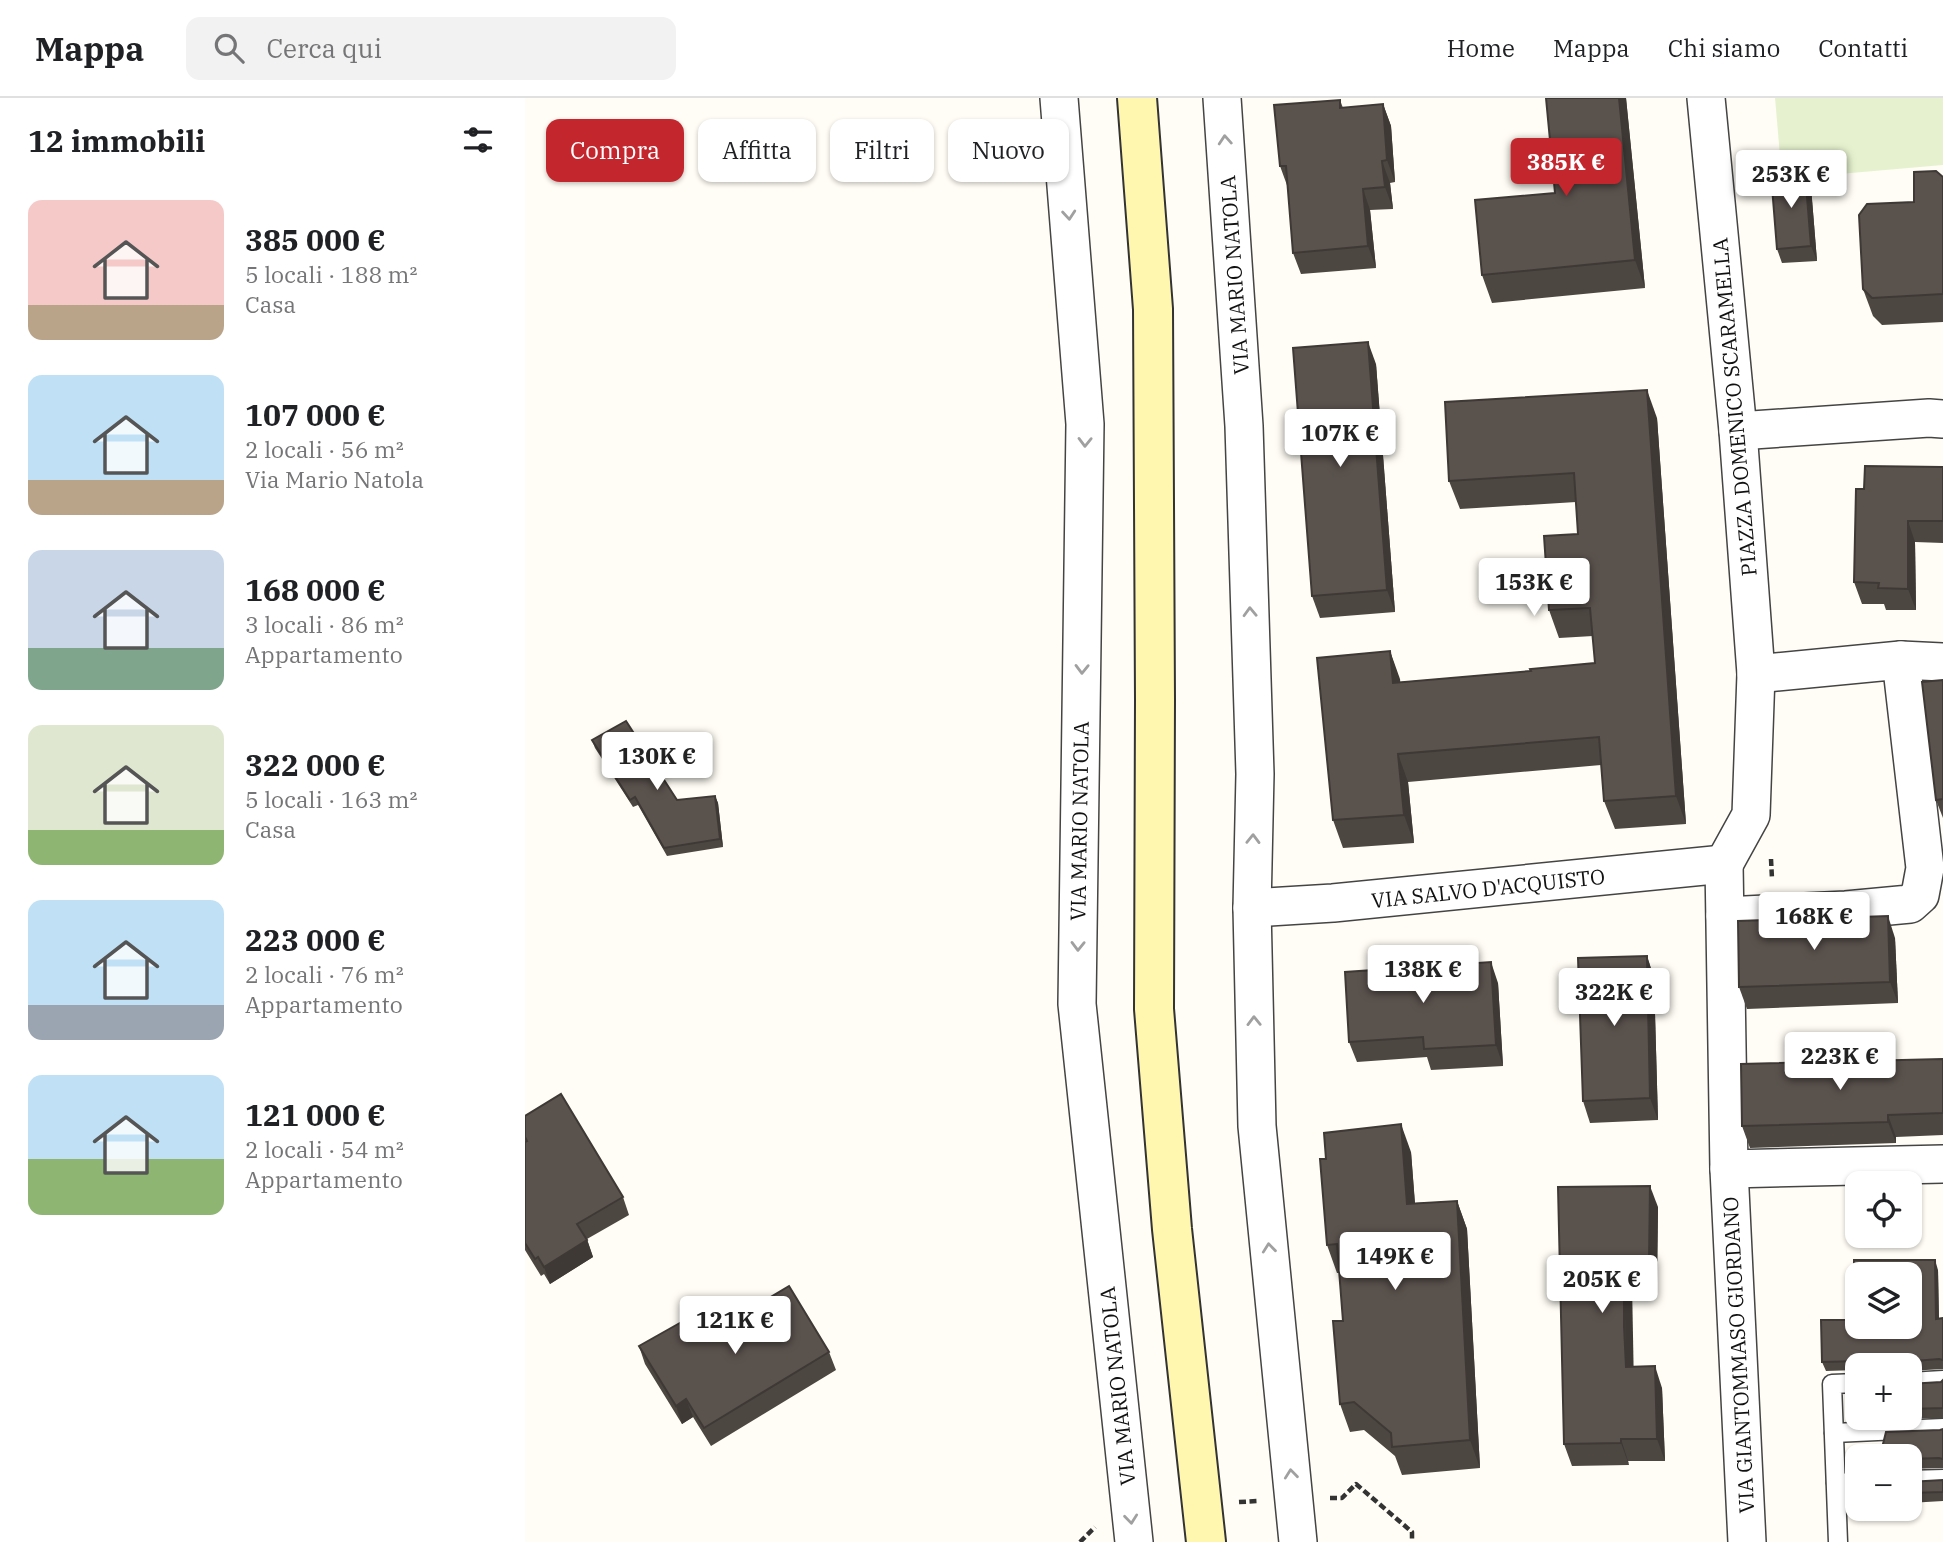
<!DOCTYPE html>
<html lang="it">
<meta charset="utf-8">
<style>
:root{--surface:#fff;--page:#f2f2f2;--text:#202124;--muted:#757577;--line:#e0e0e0;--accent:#c4262e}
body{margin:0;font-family:"IBM Plex Serif",serif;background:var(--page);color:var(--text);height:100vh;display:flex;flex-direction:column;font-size:26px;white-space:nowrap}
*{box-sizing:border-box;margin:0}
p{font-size:23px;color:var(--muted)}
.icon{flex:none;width:38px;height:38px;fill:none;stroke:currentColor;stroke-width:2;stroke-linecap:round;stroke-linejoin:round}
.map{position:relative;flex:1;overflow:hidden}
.sheet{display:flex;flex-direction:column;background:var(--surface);width:525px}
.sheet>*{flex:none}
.hud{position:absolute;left:21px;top:21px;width:665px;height:63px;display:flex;gap:14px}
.fabs{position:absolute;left:1320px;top:1073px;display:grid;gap:14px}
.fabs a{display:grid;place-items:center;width:77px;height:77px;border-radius:14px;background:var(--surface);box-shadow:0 2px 5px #0004;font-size:35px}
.price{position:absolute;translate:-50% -60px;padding:0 16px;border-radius:7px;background:#fff;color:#222;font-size:23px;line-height:46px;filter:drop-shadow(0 2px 4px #0008)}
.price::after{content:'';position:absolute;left:50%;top:42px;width:21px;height:16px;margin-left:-10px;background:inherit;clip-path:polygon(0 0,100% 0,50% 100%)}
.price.current{background:var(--accent);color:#fff}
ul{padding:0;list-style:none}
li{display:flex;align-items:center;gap:21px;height:175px;padding:0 28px}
li span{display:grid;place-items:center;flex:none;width:196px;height:140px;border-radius:14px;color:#555}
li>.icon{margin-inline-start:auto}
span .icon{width:84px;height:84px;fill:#fffc;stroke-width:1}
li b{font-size:30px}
h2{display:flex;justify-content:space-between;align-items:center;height:84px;padding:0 28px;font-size:30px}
.chip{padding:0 24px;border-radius:14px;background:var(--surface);box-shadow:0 2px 5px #0004;font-size:24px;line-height:63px}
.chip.current{background:var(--accent);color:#fff}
header{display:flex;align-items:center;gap:42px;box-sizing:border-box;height:98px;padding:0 35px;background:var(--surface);border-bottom:2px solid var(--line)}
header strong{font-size:33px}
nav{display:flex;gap:38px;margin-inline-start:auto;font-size:24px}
.search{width:490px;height:63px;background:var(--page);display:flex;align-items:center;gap:18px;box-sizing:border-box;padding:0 24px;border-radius:14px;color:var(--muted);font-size:26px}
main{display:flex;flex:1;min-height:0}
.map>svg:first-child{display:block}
.pitch{fill:#e6f2cf}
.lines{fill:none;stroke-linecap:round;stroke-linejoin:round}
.lane-casing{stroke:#444;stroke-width:21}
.street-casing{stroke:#444;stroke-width:40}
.secondary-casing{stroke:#333;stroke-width:42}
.path{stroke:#333;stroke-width:4.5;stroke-dasharray:7 3.5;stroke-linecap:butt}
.lane{stroke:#fff;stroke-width:18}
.street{stroke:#fff;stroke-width:37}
.secondary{stroke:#fff6b0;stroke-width:38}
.wall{fill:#4d4742}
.shaded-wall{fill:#3f3936}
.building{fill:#5a524d;stroke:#3f3936;stroke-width:2;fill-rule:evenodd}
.oneway{stroke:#a0a0a0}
.labels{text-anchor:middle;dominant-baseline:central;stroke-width:7;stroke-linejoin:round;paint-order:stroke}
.street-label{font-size:21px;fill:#111;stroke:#fff}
</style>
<header>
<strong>Mappa</strong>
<div class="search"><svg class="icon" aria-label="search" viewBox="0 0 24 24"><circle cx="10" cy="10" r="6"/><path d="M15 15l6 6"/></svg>Cerca qui</div>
<nav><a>Home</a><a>Mappa</a><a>Chi siamo</a><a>Contatti</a></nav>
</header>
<main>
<section class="sheet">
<h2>12 immobili<svg class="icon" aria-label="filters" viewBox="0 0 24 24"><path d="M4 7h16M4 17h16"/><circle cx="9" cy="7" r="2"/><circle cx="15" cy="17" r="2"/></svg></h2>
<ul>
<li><span style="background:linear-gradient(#f6c9c9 75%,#b9a48a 0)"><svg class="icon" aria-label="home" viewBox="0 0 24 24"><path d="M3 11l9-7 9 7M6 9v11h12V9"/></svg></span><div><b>385 000 €</b><p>5 locali · 188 m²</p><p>Casa</p></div></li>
<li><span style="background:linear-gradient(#bfe0f5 75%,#b9a48a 0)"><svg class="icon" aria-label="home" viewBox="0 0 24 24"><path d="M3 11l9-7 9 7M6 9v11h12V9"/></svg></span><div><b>107 000 €</b><p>2 locali · 56 m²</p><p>Via Mario Natola</p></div></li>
<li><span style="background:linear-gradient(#c9d6e8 70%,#7fa58c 0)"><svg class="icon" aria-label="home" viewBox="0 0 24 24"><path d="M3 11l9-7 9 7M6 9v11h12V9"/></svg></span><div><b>168 000 €</b><p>3 locali · 86 m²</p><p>Appartamento</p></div></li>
<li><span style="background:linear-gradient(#dfe7d0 75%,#8fb573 0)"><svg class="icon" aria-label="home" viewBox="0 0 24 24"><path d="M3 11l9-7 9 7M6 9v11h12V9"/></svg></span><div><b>322 000 €</b><p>5 locali · 163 m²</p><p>Casa</p></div></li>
<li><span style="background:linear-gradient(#bfe0f5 75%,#9aa5b1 0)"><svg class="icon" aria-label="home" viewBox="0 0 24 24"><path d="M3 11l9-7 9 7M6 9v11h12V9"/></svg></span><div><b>223 000 €</b><p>2 locali · 76 m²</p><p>Appartamento</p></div></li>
<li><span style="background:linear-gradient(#bfe0f5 60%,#8fb573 0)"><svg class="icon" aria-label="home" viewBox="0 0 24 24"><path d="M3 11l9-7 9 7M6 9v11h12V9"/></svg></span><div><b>121 000 €</b><p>2 locali · 54 m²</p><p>Appartamento</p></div></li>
</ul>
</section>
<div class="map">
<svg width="1418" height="1444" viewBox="0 0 1418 1444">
<rect width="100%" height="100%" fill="#fffdf5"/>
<polygon class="pitch" points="1250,0 1418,0 1418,67 1257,81"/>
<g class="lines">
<g class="lane-casing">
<g id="lane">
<polyline points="1384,1284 1418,1282"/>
<polyline points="1309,1335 1418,1330"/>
<polyline points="1384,1382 1418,1381"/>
<polyline points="1311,1385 1332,1384"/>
<polyline points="1313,1444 1307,1286 1332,1285"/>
</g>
</g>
<g class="street-casing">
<g id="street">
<polyline points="534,0 560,326 552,906 609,1444"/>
<polyline points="697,0 719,328 730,676 727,810 732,1028 773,1444"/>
<polyline points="1181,0 1213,333 1231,576 1226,717 1199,766"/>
<polyline points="1213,333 1404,320 1418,321"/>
<polyline points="1376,562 1418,564"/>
<polyline points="1199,766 1204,1071 1222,1444"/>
<polyline points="727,810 808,805 1199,766"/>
<polyline points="1200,818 1321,812 1385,806 1395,797 1400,770 1376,562 1231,576"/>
<polyline points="1204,1071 1418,1066"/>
</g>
</g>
<g class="secondary-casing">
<polyline id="secondary" points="612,0 628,211 630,601 629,911 647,1131 681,1444"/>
</g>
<g class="path">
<polyline points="1246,761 1247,781"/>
<polyline points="805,1400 817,1400 831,1386 887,1434 887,1444"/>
<polyline points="714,1404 733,1403"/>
<polyline points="555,1444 570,1429"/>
</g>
<use href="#lane" class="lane"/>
<use href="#street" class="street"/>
<use href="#secondary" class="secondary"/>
</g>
<g class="wall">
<polygon points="1101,0 1120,190 967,205 957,177 1030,95"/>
<polygon points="815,2 818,10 858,6 866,28 870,84 865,85 868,111 845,112 851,170 776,176 768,155 763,90 755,68"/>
<polygon points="1418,79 1418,224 1357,227 1348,218 1338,191 1389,104"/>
<polygon points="1286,89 1292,163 1257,165 1252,151"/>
<polygon points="851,266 870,514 795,520 787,498"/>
<polygon points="1132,320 1161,726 1090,731 1079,703 1076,667 883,684 889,745 818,750 808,722 865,553 875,584 1006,573 1070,565 1068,538 1034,540 1024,512 1053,436 1051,404 935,411 924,383"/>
<polygon points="1418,369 1418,445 1390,444 1391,512 1361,512 1359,506 1337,506 1329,484"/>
<polygon points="1418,582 1418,720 1411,702"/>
<polygon points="67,642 152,702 190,698 193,705 198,749 142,758 113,707 108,709 70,650"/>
<polygon points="1370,840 1373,905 1222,911 1214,889"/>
<polygon points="1122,858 1129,880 1133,1022 1065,1025 1058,1003"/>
<polygon points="973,885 978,968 906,972 902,959 832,964 824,944"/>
<polygon points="1418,961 1418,1037 1371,1039 1371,1045 1225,1050 1217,1028"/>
<polygon points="0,1018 98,1099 104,1117 62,1141 68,1159 25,1186 19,1176 16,1178 0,1152"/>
<polygon points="886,1054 890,1105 932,1103 942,1131 955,1370 877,1377 870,1358 839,1332 825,1334 815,1306 818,1223 814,1175 812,1175 802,1147"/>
<polygon points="1033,1089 1133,1109 1132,1185 1107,1185 1107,1250 1108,1269 1137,1290 1140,1363 1103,1363 1104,1367 1047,1368 1039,1346"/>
<polygon points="1413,1172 1414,1220 1418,1220 1418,1271 1384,1273 1384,1267 1332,1267 1332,1272 1301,1273 1297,1264 1329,1222 1329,1197"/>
<polygon points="181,1238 304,1254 311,1272 186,1348 168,1319 157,1326 120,1266 114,1248"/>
<polygon points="1418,1282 1418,1320 1370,1321 1369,1320 1384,1320 1384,1286 1416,1284"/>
<polygon points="1418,1331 1418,1370 1384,1371 1384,1358 1415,1332"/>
<polygon points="1418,1382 1418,1403 1384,1405 1384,1384"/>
</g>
<g class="shaded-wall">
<polygon points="1094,0 1101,0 1120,190 1110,162"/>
<polygon points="858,6 866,28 870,84 862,62"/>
<polygon points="857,63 865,85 868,111 860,89"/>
<polygon points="1280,74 1286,89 1292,163 1286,148"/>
<polygon points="838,91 845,112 851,170 843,148"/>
<polygon points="843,244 851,266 870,514 862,492"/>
<polygon points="1122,292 1132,320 1161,726 1151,698"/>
<polygon points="1383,423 1390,444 1391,512 1383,491"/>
<polygon points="865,553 875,581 878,613 868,585"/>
<polygon points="873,656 883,684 889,745 879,717"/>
<polygon points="190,698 193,705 198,749 195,741"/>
<polygon points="1363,818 1370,840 1373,905 1365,884"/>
<polygon points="1122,858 1129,880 1133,1022 1125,1000"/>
<polygon points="966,864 973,885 978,968 971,947"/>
<polygon points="1363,1017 1371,1039 1371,1045 1363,1024"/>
<polygon points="876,1026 886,1054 892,1134 882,1106"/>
<polygon points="1125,1088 1133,1109 1132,1185 1124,1163"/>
<polygon points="932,1103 942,1131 955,1370 945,1342"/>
<polygon points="62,1142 68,1159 25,1186 19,1169"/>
<polygon points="1410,1162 1413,1172 1414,1230 1411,1221"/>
<polygon points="1099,1164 1107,1185 1109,1291 1101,1269"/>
<polygon points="1130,1268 1137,1290 1140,1363 1132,1341"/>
<polygon points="161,1301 168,1319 157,1326 151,1308"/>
<polygon points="1096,1341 1103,1363 1104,1367 1096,1345"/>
</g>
<g class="building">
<polygon points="1021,0 1094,0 1110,162 957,177 950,102 1030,95"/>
<polygon points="815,2 815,10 858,6 862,62 857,63 860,89 838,91 843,148 768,155 761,68 755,68 749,7"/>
<polygon points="1411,73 1418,79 1418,196 1347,200 1338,191 1334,117 1342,106 1389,104 1389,74"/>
<polygon points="1280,74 1286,148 1252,151 1246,76"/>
<polygon points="843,244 862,492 787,498 768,250"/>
<polygon points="1122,292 1151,698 1079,703 1074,639 873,656 879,717 808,722 792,560 865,553 868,585 1006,573 1005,571 1070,565 1065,510 1024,512 1019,438 1053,436 1049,375 924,383 920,304"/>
<polygon points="1340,368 1418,369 1418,423 1383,423 1383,491 1353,490 1354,485 1329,484 1331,391 1339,391"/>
<polygon points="1418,582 1418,701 1411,702 1397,584"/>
<polygon points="101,623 152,702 190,698 195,741 139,750 110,699 105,702 67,642"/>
<polygon points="1363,818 1365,884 1214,889 1213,823"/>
<polygon points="1122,858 1125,1000 1058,1003 1053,860"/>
<polygon points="966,864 971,947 899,951 898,939 824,944 820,874"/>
<polygon points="1418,961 1418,1015 1363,1017 1363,1024 1217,1028 1216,966"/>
<polygon points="36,996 98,1099 52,1126 62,1142 19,1169 13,1159 10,1161 0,1145 0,1044 2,1043 0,1039 0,1018"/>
<polygon points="876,1026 882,1106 932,1103 945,1342 867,1349 866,1335 829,1304 815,1306 808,1223 818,1223 812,1146 802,1147 795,1061 801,1061 799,1035"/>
<polygon points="1125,1088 1124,1163 1099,1164 1099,1228 1101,1269 1130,1268 1132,1341 1096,1341 1096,1345 1039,1346 1033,1089"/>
<path d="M1329 1162H1410L1411 1221 1418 1220V1262L1414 1261 1377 1264V1262L1297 1264 1296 1222H1329L1326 1197H1329ZM1332 1176H1384V1228H1332Z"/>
<polygon points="264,1188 304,1254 179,1330 161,1301 151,1308 114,1248 169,1217 181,1238"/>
<polygon points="1418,1282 1418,1310 1384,1311 1384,1286 1416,1284"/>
<polygon points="1418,1331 1418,1361 1414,1360 1384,1361 1384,1358 1355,1358 1361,1334 1415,1332"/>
<polygon points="1418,1382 1418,1394 1384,1395 1384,1384"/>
</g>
<defs><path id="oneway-chevron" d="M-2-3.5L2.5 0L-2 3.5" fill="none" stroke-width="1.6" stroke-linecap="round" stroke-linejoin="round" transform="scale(1.75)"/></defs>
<g class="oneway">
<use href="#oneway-chevron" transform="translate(700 42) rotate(-94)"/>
<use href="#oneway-chevron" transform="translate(544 117) rotate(85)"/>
<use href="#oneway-chevron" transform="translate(560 344) rotate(91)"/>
<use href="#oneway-chevron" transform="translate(725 514) rotate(-92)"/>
<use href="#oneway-chevron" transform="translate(557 571) rotate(91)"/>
<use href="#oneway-chevron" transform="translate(728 741) rotate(-89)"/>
<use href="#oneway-chevron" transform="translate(553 848) rotate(91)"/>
<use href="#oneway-chevron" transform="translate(729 923) rotate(-91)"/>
<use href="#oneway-chevron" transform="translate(744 1150) rotate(-96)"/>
<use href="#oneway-chevron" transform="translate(766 1376) rotate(-96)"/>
<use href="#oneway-chevron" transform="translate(606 1421) rotate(84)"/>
</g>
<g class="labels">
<g class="street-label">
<text transform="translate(709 177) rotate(-94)">VIA MARIO NATOLA</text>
<text transform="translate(1209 309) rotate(-95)">PIAZZA DOMENICO SCARAMELLA</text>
<text transform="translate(554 723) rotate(-89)">VIA MARIO NATOLA</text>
<text transform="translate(963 790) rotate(-6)">VIA SALVO D'ACQUISTO</text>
<text transform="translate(1213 1257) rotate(-93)">VIA GIANTOMMASO GIORDANO</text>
<text transform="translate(592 1288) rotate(-96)">VIA MARIO NATOLA</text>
</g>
</g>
</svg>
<div class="fabs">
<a><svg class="icon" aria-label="locate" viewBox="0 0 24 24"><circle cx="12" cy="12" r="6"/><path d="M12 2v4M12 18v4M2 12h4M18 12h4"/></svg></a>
<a><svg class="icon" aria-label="layers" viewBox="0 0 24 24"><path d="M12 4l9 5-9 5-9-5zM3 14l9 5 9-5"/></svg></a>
<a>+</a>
<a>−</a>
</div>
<b class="price current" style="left:1041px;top:100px">385K €</b>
<b class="price" style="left:1266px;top:112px">253K €</b>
<b class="price" style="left:815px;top:371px">107K €</b>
<b class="price" style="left:1009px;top:520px">153K €</b>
<b class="price" style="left:132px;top:694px">130K €</b>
<b class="price" style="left:1289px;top:854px">168K €</b>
<b class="price" style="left:898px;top:907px">138K €</b>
<b class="price" style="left:1089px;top:930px">322K €</b>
<b class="price" style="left:1315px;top:994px">223K €</b>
<b class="price" style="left:870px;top:1194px">149K €</b>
<b class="price" style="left:1077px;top:1217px">205K €</b>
<b class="price" style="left:210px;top:1258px">121K €</b>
<div class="hud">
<a class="chip current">Compra</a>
<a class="chip">Affitta</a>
<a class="chip">Filtri</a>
<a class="chip">Nuovo</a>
</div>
</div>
</main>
